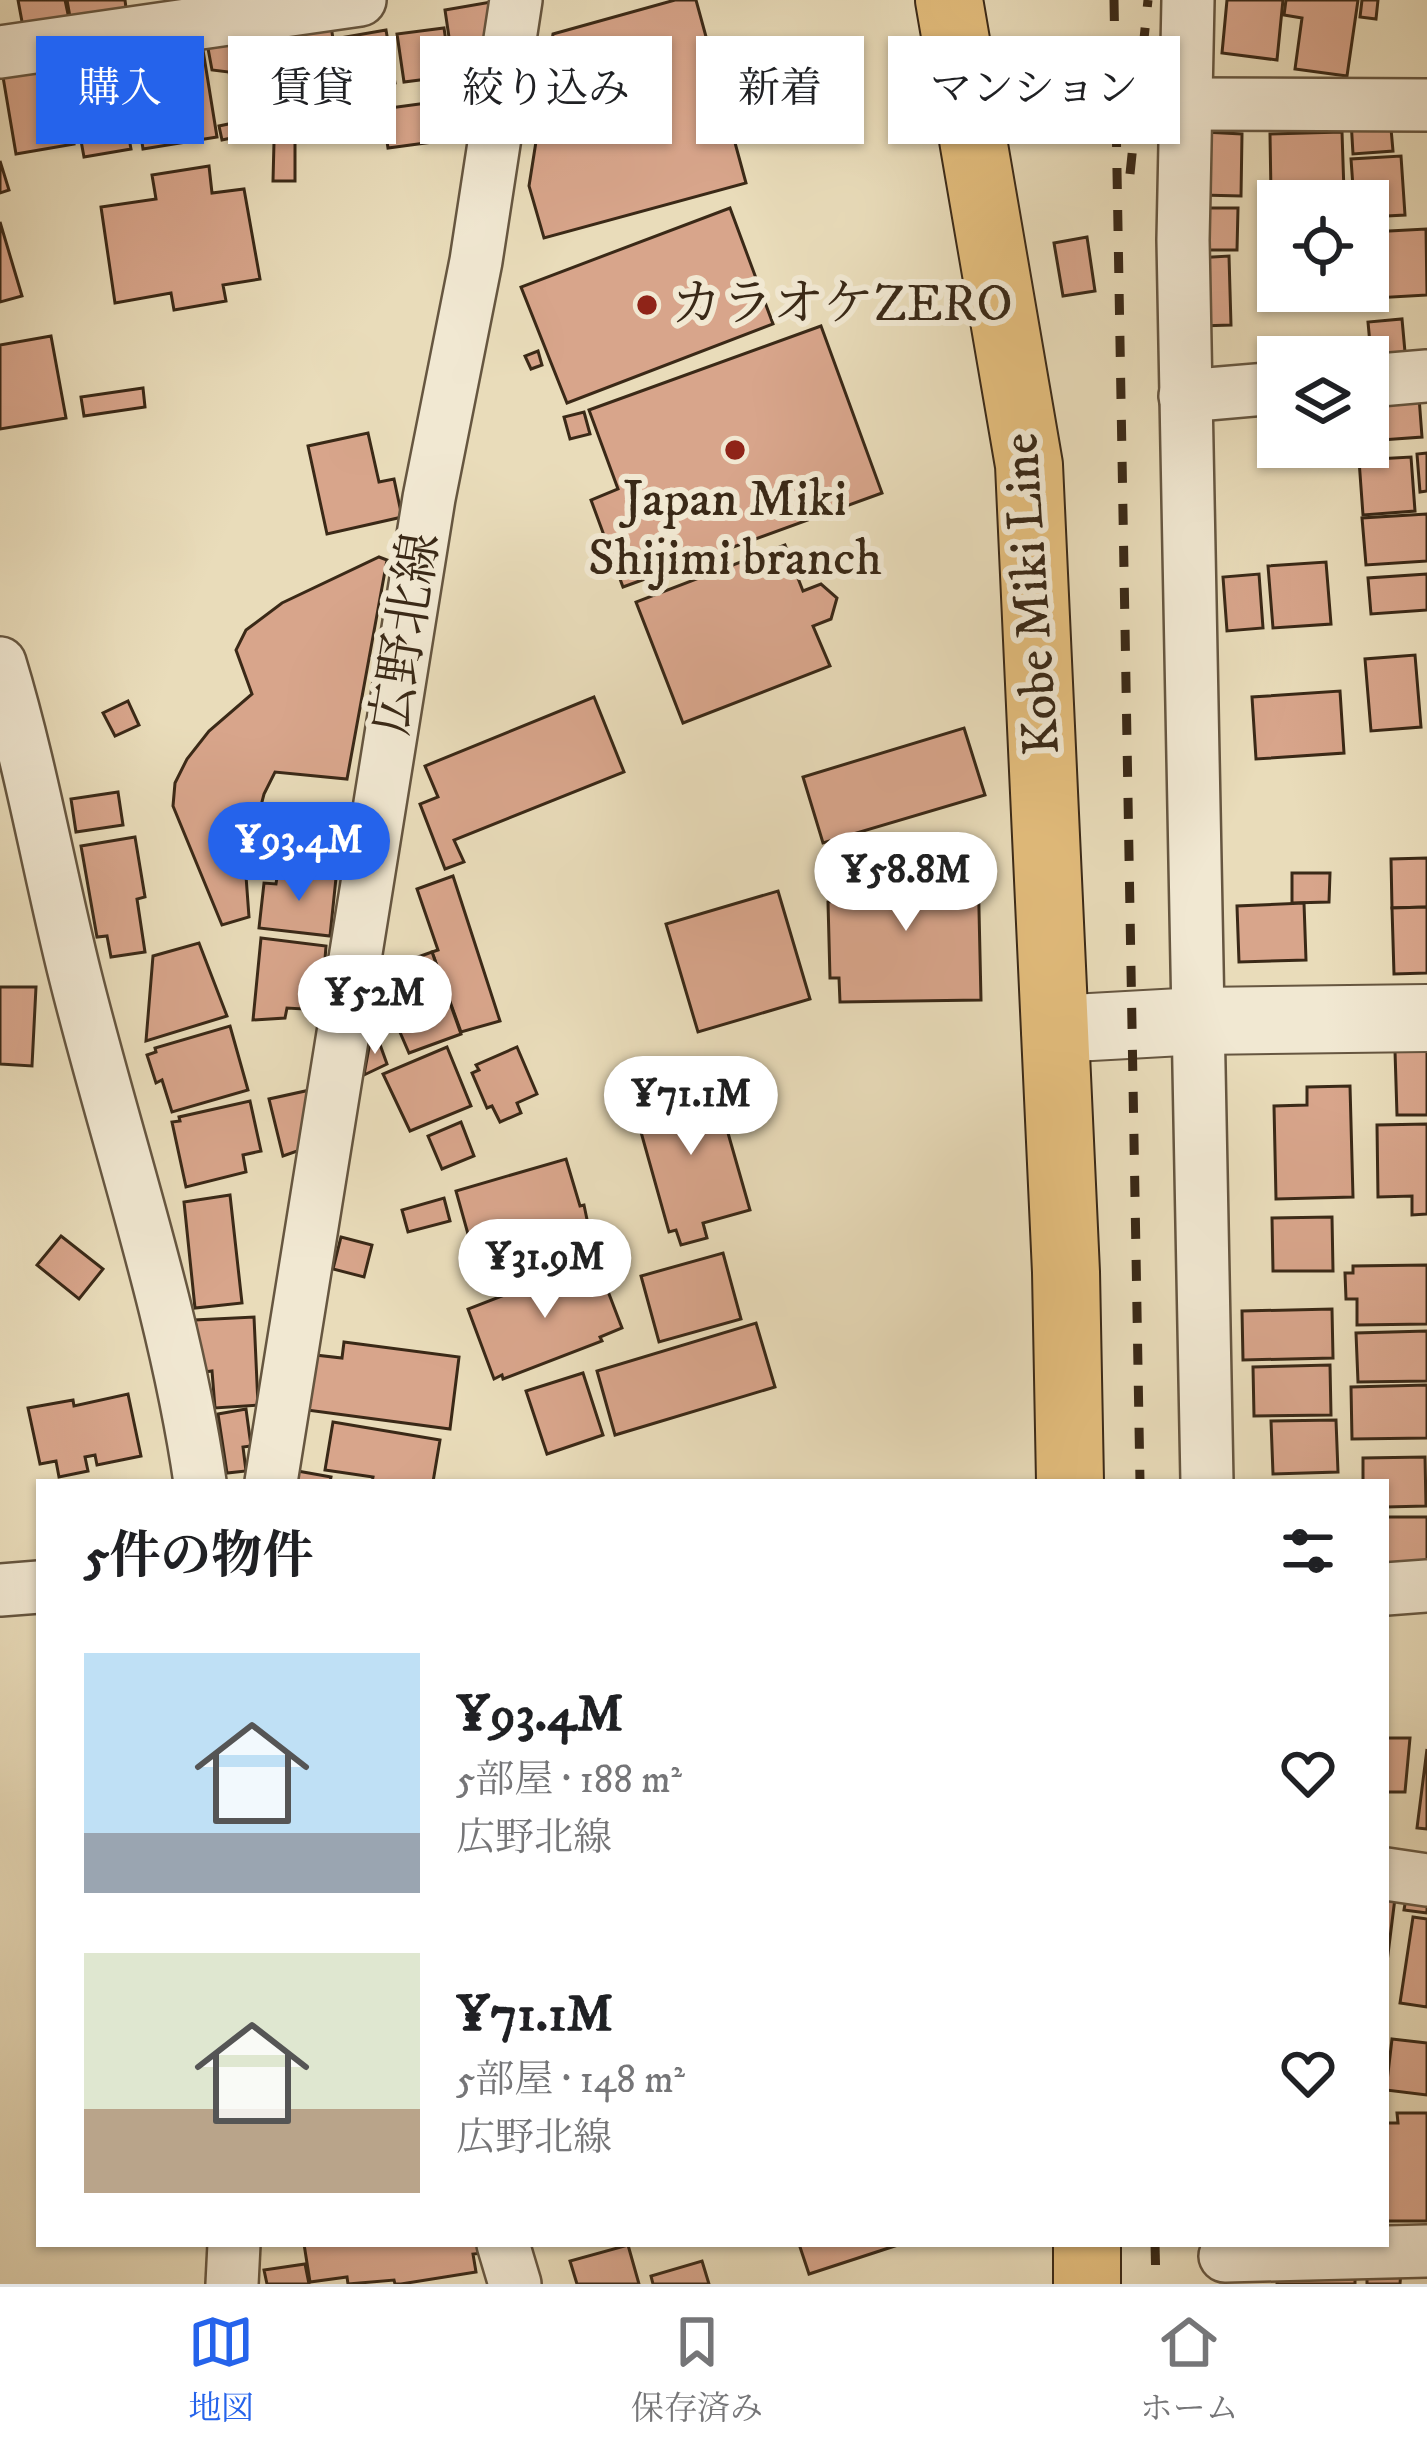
<!DOCTYPE html>
<html lang="ja">
<meta charset="utf-8">
<style>
:root{--surface:#fff;--page:#f2f2f2;--text:#202124;--muted:#757577;--line:#e0e0e0;--accent:#2563eb}
body{margin:0;font-family:"IM FELL DW Pica","Noto Serif JP",serif;background:var(--page);color:var(--text);height:100vh;display:flex;flex-direction:column;font-size:45px;white-space:nowrap}
*{box-sizing:border-box;margin:0}
p{font-size:39px;color:var(--muted)}
.icon{flex:none;width:66px;height:66px;fill:none;stroke:currentColor;stroke-width:2;stroke-linecap:round;stroke-linejoin:round}
.map{position:relative;flex:1;overflow:hidden}
.sheet{position:absolute;left:36px;top:1479px;width:1353px;height:768px;display:flex;flex-direction:column;background:var(--surface);border-radius:0px;box-shadow:0 3px 9px #0004}
.sheet>*{flex:none}
.hud{position:absolute;left:36px;top:36px;width:1356px;height:108px;display:flex;gap:24px}
.buttons{position:absolute;left:1257px;top:180px;display:grid;gap:24px}
.buttons a{display:grid;place-items:center;width:132px;height:132px;border-radius:0px;background:var(--surface);box-shadow:0 3px 9px #0004;font-size:60px}
.price{position:absolute;translate:-50% -102px;padding:0 27px;border-radius:42px;background:#fff;color:#222;font-size:39px;line-height:78px;filter:drop-shadow(0 3px 6px #0008)}
.price::after{content:'';position:absolute;left:50%;top:72px;width:36px;height:27px;margin-left:-18px;background:inherit;clip-path:polygon(0 0,100% 0,50% 100%)}
.price.active{background:var(--accent);color:#fff}
ul{padding:0;list-style:none}
li{display:flex;align-items:center;gap:36px;height:300px;padding:0 48px}
li span{display:grid;place-items:center;flex:none;width:336px;height:240px;border-radius:0px;color:#555}
li>.icon{margin-inline-start:auto}
span .icon{width:144px;height:144px;fill:#fffc;stroke-width:1}
li b{font-size:51px}
h2{display:flex;justify-content:space-between;align-items:center;height:144px;padding:0 48px;font-size:51px}
.tag{padding:0 42px;border-radius:0px;background:var(--surface);box-shadow:0 3px 9px #0004;font-size:42px;line-height:108px}
.tag.active{background:var(--accent);color:#fff}
.menu{display:flex;justify-content:space-around;align-items:center;height:168px;border-top:3px solid var(--line);background:var(--surface);font-size:33px;color:var(--muted)}
.menu a{display:grid;justify-items:center;gap:6px}
.menu .active{color:var(--accent)}
.map>svg:first-child{display:block}
.building{fill:#d8a58b;stroke:#3a2917;stroke-width:3}
.lines{fill:none;stroke-linecap:round;stroke-linejoin:round}
.minor-casing{stroke:#665640;stroke-width:56}
.tertiary-casing{stroke:#665640;stroke-width:70}
.primary-casing{stroke:#3a2917;stroke-width:70}
.minor{stroke:#f1e8d2;stroke-width:51}
.tertiary{stroke:#f1e8d2;stroke-width:66}
.primary{stroke:#e4be7d;stroke-width:66}
.rail{stroke:#3a2917;stroke-width:9;stroke-dasharray:21 21;stroke-linecap:butt}
.poi-dot{fill:#8f2418;stroke:#f1e8d2;stroke-width:4.5}
.labels{text-anchor:middle;dominant-baseline:central;stroke-width:12;stroke-linejoin:round;paint-order:stroke}
.poi-label{font-size:51px;fill:#3a2917;stroke:#f1e8d2;text-anchor:start}
.street-label{font-size:51px;fill:#3a2917;stroke:#f1e8d2}
</style>
<div class="map">
<svg width="1427" height="2284" viewBox="0 0 1427 2284">
<rect width="100%" height="100%" fill="#e9dcba"/>
<filter id="stains"><feTurbulence type="fractalNoise" baseFrequency=".00167" numOctaves="4"/><feColorMatrix values="0 0 0 0 .2 0 0 0 0 .09 0 0 0 0 .02 0 0 0 .5 -.17"/></filter>
<radialGradient id="worn" r=".72"><stop offset=".6" stop-color="#630" stop-opacity="0"/><stop offset="1" stop-color="#630" stop-opacity=".3"/></radialGradient>
<g class="building">
<polygon points="18,0 65,0 69,19 23,27"/>
<polygon points="67,0 125,0 126,8 70,17"/>
<polygon points="675,0 696,0 746,183 544,238 529,186 553,34"/>
<polygon points="1227,0 1283,0 1277,60 1222,53"/>
<polygon points="1286,0 1358,0 1347,76 1295,69 1302,18 1284,15"/>
<polygon points="1362,0 1378,0 1376,19 1360,17"/>
<polygon points="491,2 490,73 455,78 445,10"/>
<polygon points="331,26 342,96 300,103 291,50 302,48 299,31"/>
<polygon points="444,28 451,76 404,82 397,34"/>
<polygon points="386,30 395,83 349,90 340,38"/>
<polygon points="283,35 297,126 239,130 229,72 212,70 207,43"/>
<polygon points="202,44 217,137 143,149 133,82 138,82 134,55"/>
<polygon points="61,67 74,144 16,154 2,71"/>
<polygon points="119,83 131,149 84,157 72,92"/>
<polygon points="472,97 478,136 388,148 382,109"/>
<polygon points="322,109 324,141 308,142 306,110"/>
<polygon points="1390,117 1393,151 1353,154 1351,120"/>
<polygon points="233,123 236,137 222,140 219,126"/>
<polygon points="1204,132 1242,134 1241,196 1201,195"/>
<polygon points="1342,132 1344,192 1271,194 1270,134"/>
<polygon points="295,141 295,181 273,181 274,142"/>
<polygon points="1401,156 1405,215 1368,217 1368,201 1354,201 1351,159"/>
<polygon points="0,161 9,190 0,193"/>
<polygon points="209,166 212,193 244,189 260,279 223,285 226,301 174,310 171,293 115,303 101,207 156,199 152,175"/>
<polygon points="730,208 773,324 567,403 521,287"/>
<polygon points="1202,208 1238,208 1237,250 1202,250"/>
<polygon points="0,222 22,296 0,302"/>
<polygon points="1426,229 1427,295 1375,298 1371,232"/>
<polygon points="1087,237 1095,291 1063,296 1054,243"/>
<polygon points="1229,256 1231,325 1200,326 1196,258"/>
<polygon points="1402,319 1405,352 1371,355 1368,322"/>
<polygon points="821,326 882,493 623,587 591,500 618,489 589,410"/>
<polygon points="51,336 66,418 0,429 0,345"/>
<polygon points="538,351 542,365 531,369 525,356"/>
<polygon points="143,388 145,407 84,416 81,397"/>
<polygon points="1419,397 1422,437 1368,441 1368,401"/>
<polygon points="584,412 590,434 570,439 564,417"/>
<polygon points="368,433 379,482 394,479 402,517 327,534 308,446"/>
<polygon points="1427,453 1427,491 1420,492 1417,454"/>
<polygon points="1411,457 1415,511 1363,515 1359,460"/>
<polygon points="1427,514 1427,561 1366,565 1362,518"/>
<polygon points="785,545 803,591 821,584 837,598 831,619 813,626 830,666 683,723 636,602"/>
<polygon points="379,557 387,560 347,779 275,772 264,794 250,848 246,876 249,917 222,925 173,806 175,783 187,759 209,731 252,694 236,650 246,630 282,603"/>
<polygon points="1326,562 1331,624 1273,628 1268,566"/>
<polygon points="1259,574 1263,628 1227,631 1223,577"/>
<polygon points="1427,574 1427,610 1371,614 1368,578"/>
<polygon points="1415,655 1421,727 1371,731 1365,659"/>
<polygon points="1340,691 1344,753 1256,759 1252,697"/>
<polygon points="594,697 624,772 454,840 464,862 445,869 420,804 438,797 425,766"/>
<polygon points="128,701 139,725 115,736 103,713"/>
<polygon points="964,728 985,795 823,843 803,777"/>
<polygon points="118,792 123,825 76,832 71,799"/>
<polygon points="135,837 145,897 137,899 145,952 111,957 107,936 97,937 81,846"/>
<polygon points="1427,858 1427,907 1392,908 1391,859"/>
<polygon points="978,865 981,1000 840,1002 839,978 830,978 828,902 838,901 837,869"/>
<polygon points="278,871 336,878 330,936 259,928 264,883 276,884"/>
<polygon points="1292,873 1330,873 1329,902 1292,903"/>
<polygon points="453,876 500,1021 461,1032 432,952 438,950 417,889"/>
<polygon points="778,891 810,999 698,1032 666,924"/>
<polygon points="1304,903 1306,960 1239,962 1237,906"/>
<polygon points="1427,907 1427,973 1394,974 1392,908"/>
<polygon points="261,938 326,946 321,1010 287,1008 285,1018 253,1020"/>
<polygon points="199,943 227,1016 146,1041 153,956"/>
<polygon points="432,952 461,1034 409,1053 396,1023 387,1024 381,1006 390,999 379,971"/>
<polygon points="0,987 36,987 32,1066 0,1064"/>
<polygon points="230,1026 248,1090 172,1112 162,1080 156,1083 147,1055 156,1052 155,1048"/>
<polygon points="378,1039 387,1064 364,1075 370,1042"/>
<polygon points="447,1047 471,1106 410,1131 383,1074"/>
<polygon points="517,1047 537,1094 517,1103 521,1113 500,1122 492,1106 487,1108 472,1073 479,1070 476,1065"/>
<polygon points="1395,1051 1427,1051 1427,1115 1397,1115"/>
<polygon points="712,1077 750,1210 703,1223 707,1238 681,1245 676,1230 669,1232 632,1100"/>
<polygon points="1350,1086 1353,1197 1276,1199 1274,1106 1307,1105 1307,1087"/>
<polygon points="310,1090 306,1148 283,1156 269,1099"/>
<polygon points="250,1101 261,1151 243,1155 246,1172 186,1187 172,1122 180,1121 179,1117"/>
<polygon points="461,1122 474,1156 442,1169 428,1136"/>
<polygon points="1427,1124 1427,1214 1412,1215 1412,1196 1378,1197 1377,1125"/>
<polygon points="566,1159 580,1206 584,1205 595,1258 553,1270 546,1245 522,1251 519,1240 473,1252 456,1191"/>
<polygon points="230,1195 242,1303 195,1308 184,1202"/>
<polygon points="444,1198 450,1221 408,1232 402,1210"/>
<polygon points="1332,1217 1333,1271 1273,1271 1272,1218"/>
<polygon points="61,1236 103,1269 79,1299 37,1265"/>
<polygon points="341,1237 372,1245 364,1277 333,1269"/>
<polygon points="723,1253 741,1319 659,1342 641,1276"/>
<polygon points="596,1260 622,1328 600,1337 602,1341 503,1379 502,1375 494,1379 468,1309"/>
<polygon points="1427,1265 1427,1324 1357,1325 1357,1299 1346,1299 1345,1273 1353,1273 1353,1266"/>
<polygon points="1332,1309 1333,1358 1243,1360 1242,1311"/>
<polygon points="254,1317 258,1405 215,1408 212,1371 204,1372 195,1320"/>
<polygon points="756,1323 775,1387 615,1435 597,1371"/>
<polygon points="1427,1331 1427,1381 1358,1382 1356,1333"/>
<polygon points="344,1342 459,1357 450,1429 307,1410 315,1355 342,1358"/>
<polygon points="1330,1365 1331,1415 1254,1416 1253,1367"/>
<polygon points="583,1373 603,1435 547,1454 526,1391"/>
<polygon points="1427,1385 1427,1438 1352,1439 1351,1387"/>
<polygon points="128,1394 141,1456 97,1465 95,1455 85,1457 88,1471 59,1477 56,1461 40,1464 28,1408 73,1400 74,1406"/>
<polygon points="246,1409 251,1446 243,1447 246,1471 227,1473 218,1414"/>
<polygon points="1336,1420 1338,1472 1273,1474 1271,1421"/>
<polygon points="333,1422 440,1440 433,1482 372,1482 373,1477 325,1470"/>
<polygon points="1425,1457 1426,1506 1386,1507 1386,1482 1363,1482 1363,1458"/>
<polygon points="292,1470 331,1477 330,1482 291,1482"/>
<polygon points="1386,1517 1427,1517 1427,1573 1386,1574"/>
<polygon points="1386,1738 1410,1738 1405,1792 1386,1792"/>
<polygon points="1427,1749 1427,1829 1417,1828"/>
<polygon points="1409,1880 1427,1883 1427,1913 1404,1910"/>
<polygon points="1386,1889 1396,1890 1386,1970"/>
<polygon points="1413,1917 1427,1919 1427,2007 1400,2003"/>
<polygon points="1392,2039 1427,2043 1427,2095 1386,2090"/>
<polygon points="1397,2113 1427,2113 1427,2221 1386,2221 1386,2123 1398,2123"/>
<polygon points="304,2244 482,2244 484,2253 473,2254 476,2272 401,2284 395,2284 394,2280 348,2284 347,2277 310,2282"/>
<polygon points="799,2244 901,2244 809,2274"/>
<polygon points="628,2245 639,2284 577,2284 570,2261"/>
<polygon points="702,2261 709,2284 653,2284 651,2276"/>
<polygon points="305,2264 309,2284 267,2284 264,2270"/>
<polygon points="1367,2270 1401,2270 1400,2284 1367,2284"/>
<polygon points="1355,2271 1355,2284 1277,2284 1278,2272"/>
</g>
<g class="lines">
<g class="minor-casing">
<g id="minor">
<polyline points="1188,0 1183,240 1207,1482"/>
<polyline points="0,52 360,0"/>
<polyline points="1186,104 1427,105"/>
<polyline points="1368,381 1427,376"/>
<polyline points="1185,396 1278,388"/>
<path d="M0 663C31 765 49 871 75 975 117 1143 175 1310 200 1482"/>
<polyline points="271,1482 429,498 476,261 516,0"/>
<polyline points="1386,1589 1427,1586"/>
<polyline points="0,1590 39,1587"/>
<polyline points="1386,1874 1427,1880"/>
<polyline points="503,2244 515,2284"/>
<polyline points="1225,2256 1427,2251"/>
<polyline points="232,2284 234,2244"/>
</g>
</g>
<g class="tertiary-casing">
<polyline id="tertiary" points="1055,1029 1199,1021 1427,1018"/>
</g>
<g class="primary-casing">
<g id="primary">
<polyline points="949,0 1029,465 1066,1272 1070,1482"/>
<polyline points="1087,2244 1087,2284"/>
</g>
</g>
<use href="#minor" class="minor"/>
<use href="#tertiary" class="tertiary"/>
<use href="#primary" class="primary"/>
<g class="rail">
<polyline points="1114,0 1140,1482"/>
<polyline points="1130,174 1148,0"/>
<polyline points="1155,2244 1156,2284"/>
</g>
</g>
<g class="poi-dot">
<circle cx="647" cy="305" r="12"/>
<circle cx="735" cy="450" r="12"/>
</g>
<g class="labels">
<g class="poi-label">
<text x="671" y="305">カラオケZERO</text>
<text x="735" y="500" text-anchor="middle">Japan Miki<tspan x="735" dy="59">Shijimi branch</tspan></text>
</g>
<g class="street-label">
<text transform="translate(1032 594) rotate(-94)">Kobe Miki Line</text>
<text transform="translate(407 634) rotate(-81)">広野北線</text>
</g>
</g>
<rect width="100%" height="100%" filter="url(#stains)"/>
<rect width="100%" height="100%" fill="url(#worn)"/>
</svg>
<div class="buttons">
<a><svg class="icon" aria-label="locate" viewBox="0 0 24 24"><circle cx="12" cy="12" r="6"/><path d="M12 2v4M12 18v4M2 12h4M18 12h4"/></svg></a>
<a><svg class="icon" aria-label="layers" viewBox="0 0 24 24"><path d="M12 4l9 5-9 5-9-5zM3 14l9 5 9-5"/></svg></a>
</div>
<b class="price active" style="left:299px;top:904px">¥93.4M</b>
<b class="price" style="left:906px;top:934px">¥58.8M</b>
<b class="price" style="left:375px;top:1057px">¥52M</b>
<b class="price" style="left:691px;top:1158px">¥71.1M</b>
<b class="price" style="left:545px;top:1321px">¥31.9M</b>
<div class="hud">
<a class="tag active">購入</a>
<a class="tag">賃貸</a>
<a class="tag">絞り込み</a>
<a class="tag">新着</a>
<a class="tag">マンション</a>
</div>
<section class="sheet">
<h2>5件の物件<svg class="icon" aria-label="filters" viewBox="0 0 24 24"><path d="M4 7h16M4 17h16"/><circle cx="9" cy="7" r="2"/><circle cx="15" cy="17" r="2"/></svg></h2>
<ul>
<li><span style="background:linear-gradient(#bfe0f5 75%,#9aa5b1 0)"><svg class="icon" aria-label="home" viewBox="0 0 24 24"><path d="M3 11l9-7 9 7M6 9v11h12V9"/></svg></span><div><b>¥93.4M</b><p>5部屋 · 188 m²</p><p>広野北線</p></div><svg class="icon" aria-label="heart" viewBox="0 0 24 24"><path d="M12 20l-8-8c-3-5 5-10 8-4 3-6 11-1 8 4z"/></svg></li>
<li><span style="background:linear-gradient(#dfe7d0 65%,#b9a48a 0)"><svg class="icon" aria-label="home" viewBox="0 0 24 24"><path d="M3 11l9-7 9 7M6 9v11h12V9"/></svg></span><div><b>¥71.1M</b><p>5部屋 · 148 m²</p><p>広野北線</p></div><svg class="icon" aria-label="heart" viewBox="0 0 24 24"><path d="M12 20l-8-8c-3-5 5-10 8-4 3-6 11-1 8 4z"/></svg></li>
</ul>
</section>
</div>
<nav class="menu">
<a class="active"><svg class="icon" aria-label="map" viewBox="0 0 24 24"><path d="M3 6l6-2 6 2 6-2v14l-6 2-6-2-6 2zM9 4v14M15 6v14"/></svg>地図</a>
<a><svg class="icon" aria-label="saved" viewBox="0 0 24 24"><path d="M7 4h10v16l-5-4-5 4z"/></svg>保存済み</a>
<a><svg class="icon" aria-label="home" viewBox="0 0 24 24"><path d="M3 11l9-7 9 7M6 9v11h12V9"/></svg>ホーム</a>
</nav>
